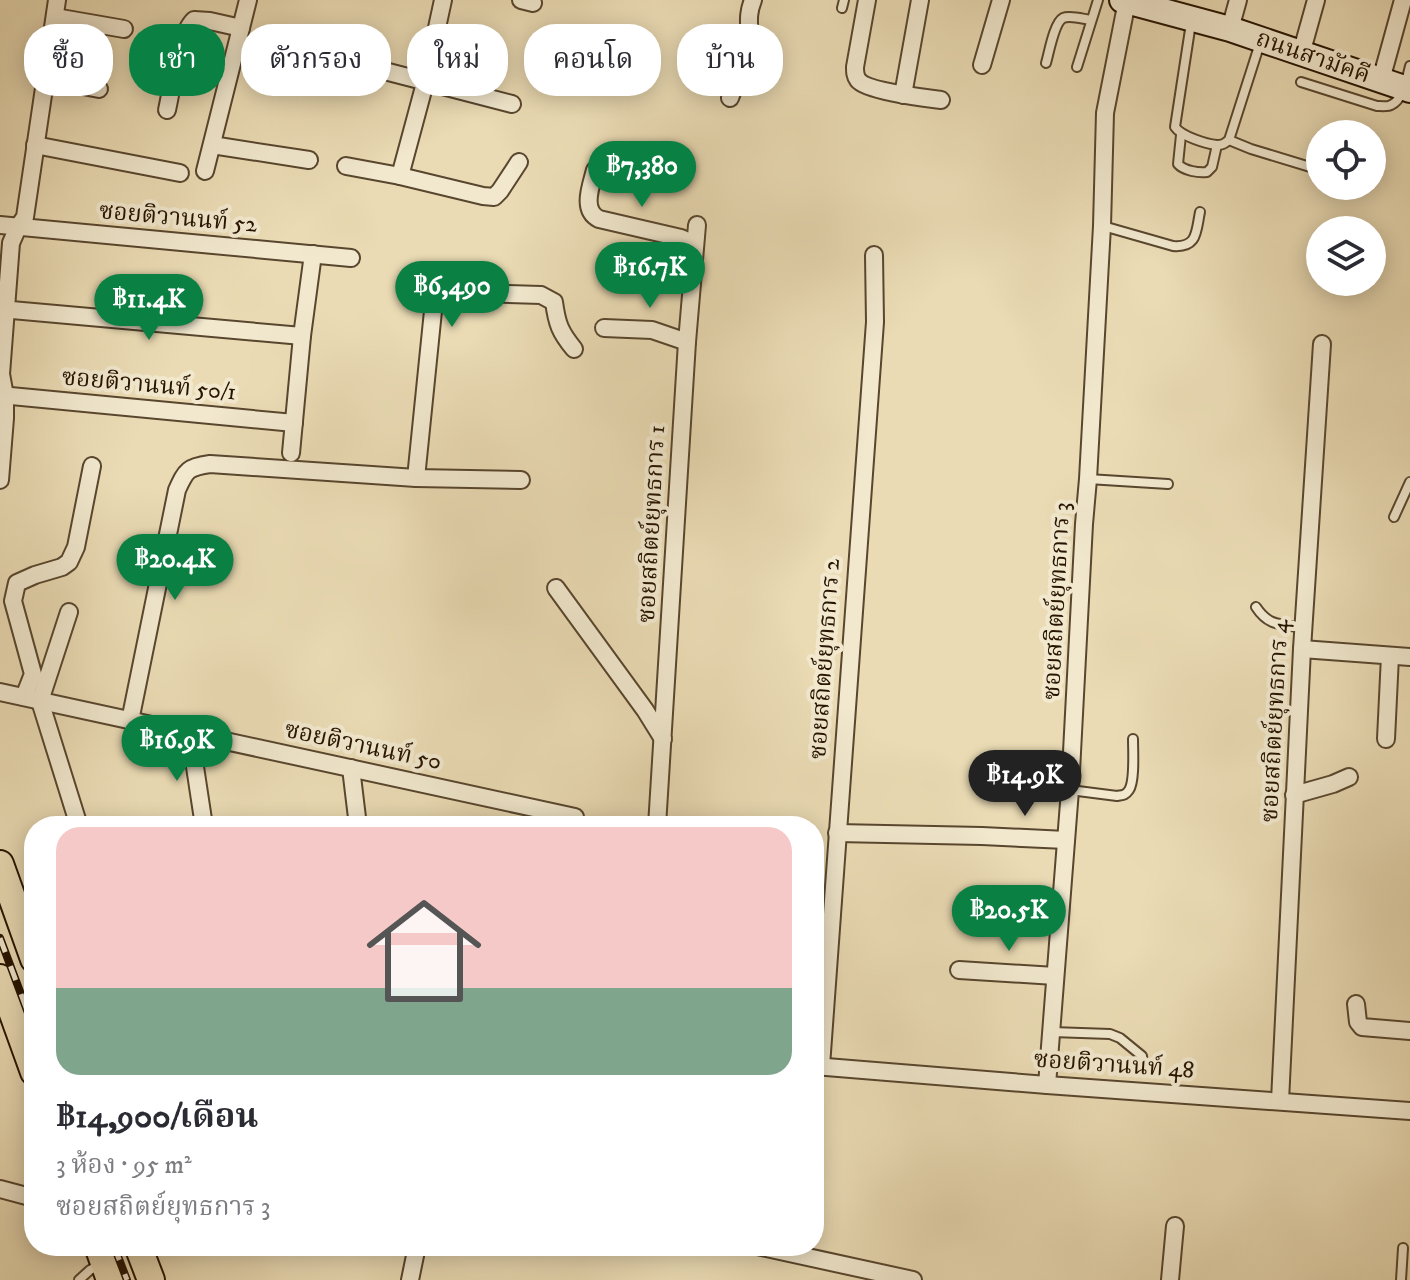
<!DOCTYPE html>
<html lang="th">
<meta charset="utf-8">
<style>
:root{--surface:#fff;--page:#f2f2f3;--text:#2b2b33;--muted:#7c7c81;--line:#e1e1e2;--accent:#0b8043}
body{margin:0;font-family:"IM FELL DW Pica","Noto Serif Thai",serif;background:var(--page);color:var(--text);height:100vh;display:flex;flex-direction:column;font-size:30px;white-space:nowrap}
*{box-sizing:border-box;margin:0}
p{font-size:26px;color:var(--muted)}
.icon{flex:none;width:44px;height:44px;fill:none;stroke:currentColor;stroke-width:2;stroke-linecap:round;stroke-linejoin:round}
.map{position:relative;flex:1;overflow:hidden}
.panel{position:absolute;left:24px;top:816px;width:800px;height:440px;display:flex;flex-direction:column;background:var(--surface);border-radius:32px;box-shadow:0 4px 20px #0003}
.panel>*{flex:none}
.banner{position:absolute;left:24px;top:24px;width:800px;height:72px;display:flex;gap:16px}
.fabs{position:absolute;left:1306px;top:120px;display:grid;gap:16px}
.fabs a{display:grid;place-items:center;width:80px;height:80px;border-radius:50%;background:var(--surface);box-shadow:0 4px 20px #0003;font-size:40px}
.price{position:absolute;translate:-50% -68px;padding:0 18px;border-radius:28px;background:var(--accent);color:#fff;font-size:26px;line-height:52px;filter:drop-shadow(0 2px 4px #0008)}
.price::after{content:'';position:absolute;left:50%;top:48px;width:24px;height:18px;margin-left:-12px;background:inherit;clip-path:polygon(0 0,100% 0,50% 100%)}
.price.active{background:#222;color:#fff}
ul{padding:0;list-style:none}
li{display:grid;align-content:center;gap:16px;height:424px;padding:0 32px}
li+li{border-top:2px solid var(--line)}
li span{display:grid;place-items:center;height:248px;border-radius:24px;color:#555}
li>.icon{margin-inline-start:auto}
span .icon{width:144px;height:144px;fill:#fffc;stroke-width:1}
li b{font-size:34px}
.chip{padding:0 28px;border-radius:32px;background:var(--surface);box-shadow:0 4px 20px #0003;font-size:28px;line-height:72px}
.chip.active{background:var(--accent);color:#fff}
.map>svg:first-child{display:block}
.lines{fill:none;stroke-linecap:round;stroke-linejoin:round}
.service-casing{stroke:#58462e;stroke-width:12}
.minor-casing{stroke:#58462e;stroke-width:20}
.secondary-casing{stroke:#271401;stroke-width:28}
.primary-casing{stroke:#271401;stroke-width:30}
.service{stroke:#f1e8ce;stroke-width:8}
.minor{stroke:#f1e8ce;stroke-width:16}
.secondary{stroke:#f1e8ce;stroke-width:24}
.primary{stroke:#eadbb4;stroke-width:26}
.rail-casing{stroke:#271401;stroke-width:8}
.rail{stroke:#f1e8ce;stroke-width:5;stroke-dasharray:15;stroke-linecap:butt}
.labels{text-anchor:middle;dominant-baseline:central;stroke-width:8;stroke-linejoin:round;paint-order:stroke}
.street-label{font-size:24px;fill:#271401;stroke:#f1e8ce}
</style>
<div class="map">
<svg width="1410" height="1280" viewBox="0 0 1410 1280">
<rect width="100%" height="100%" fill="#eadbb4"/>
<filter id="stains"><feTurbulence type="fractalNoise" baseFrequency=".0025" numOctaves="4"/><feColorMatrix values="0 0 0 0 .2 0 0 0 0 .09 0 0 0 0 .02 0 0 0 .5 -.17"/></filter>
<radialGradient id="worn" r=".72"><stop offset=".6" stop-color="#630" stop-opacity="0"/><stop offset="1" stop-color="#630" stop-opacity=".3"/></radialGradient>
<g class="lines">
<g class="service-casing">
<g id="service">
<polyline points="842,8 844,0"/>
<path d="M1191 23 1175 127C1181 136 1206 144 1217 145 1224 145 1225 143 1229 140L1261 40"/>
<path d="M1046 63C1049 53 1054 23 1063 18 1070 15 1083 19 1091 20"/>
<polyline points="1077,67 1098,0"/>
<path d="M1301 82 1377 106C1380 106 1388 107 1391 105 1403 100 1407 78 1410 66"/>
<path d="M1181 135 1178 164C1184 171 1199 173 1207 172L1212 167 1217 145"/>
<polyline points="1229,140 1251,149 1320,170"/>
<path d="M1103 226 1173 246C1198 248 1196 231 1200 212"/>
<polyline points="1088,479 1168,484"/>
<polyline points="1394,517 1410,482"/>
<path d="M1256 607C1269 627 1282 624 1303 628"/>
<path d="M1070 790 1117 796C1122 795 1125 796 1129 790 1135 781 1133 751 1133 739"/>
<polyline points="1052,1032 1110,1034 1120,1038 1142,1056 1144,1069"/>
<polyline points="79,1280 90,1270 101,1264"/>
<polyline points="1401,1280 1403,1248"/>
</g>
</g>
<g class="minor-casing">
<g id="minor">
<polyline points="521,0 533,3"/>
<path d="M867 0 855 67C855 72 855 76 858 80 866 91 926 98 941 100"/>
<polyline points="55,17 124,29"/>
<polyline points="1230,29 1238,0"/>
<polyline points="238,43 336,62"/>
<polyline points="1301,54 1316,0"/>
<polyline points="982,65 1001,0"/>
<polyline points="373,68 512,104"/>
<polyline points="45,79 99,89"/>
<polyline points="1381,80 1403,0"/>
<polyline points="903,95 920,0"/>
<path d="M730 98C736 81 744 64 748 46 752 29 745 20 753 0"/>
<path d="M167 110C172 88 179 34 194 20L210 21 241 28"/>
<polyline points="35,145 180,173"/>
<polyline points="212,145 309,160"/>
<polyline points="346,166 400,176 483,196 494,197 500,191 519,162"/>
<path d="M595 170C591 186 581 210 599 219L681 238 695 244"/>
<polyline points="205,171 248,0"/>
<polyline points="400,176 425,83 443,0"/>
<polyline points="0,225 351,258"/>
<polyline points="0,309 302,336"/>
<polyline points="604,328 652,330 687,342"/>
<polyline points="0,395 294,423"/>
<polyline points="291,453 302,336 313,254"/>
<path d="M416 478 433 311 437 299 450 292 541 295 554 302C557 324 560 332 574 349"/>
<polyline points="0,480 5,418 5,396 1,374 11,243 18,227 25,217 57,0"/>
<polyline points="556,588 645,710 663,739"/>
<polyline points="69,612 40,701 79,826"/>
<polyline points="1302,649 1410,657"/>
<polyline points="0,692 575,817"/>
<polyline points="24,697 33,674 13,601 17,583 35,575 62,567 69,562 76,547 92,466"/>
<path d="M130 721 177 490C186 470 188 467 210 464L416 478 521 480"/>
<polyline points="190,734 204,826"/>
<polyline points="1386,739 1390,656"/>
<polyline points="351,768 358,826"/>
<polyline points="1294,795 1333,784 1349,777"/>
<polyline points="657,826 687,342 697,225"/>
<polyline points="837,833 982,836 1066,840"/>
<polyline points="959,970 1055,976"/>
<polyline points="1356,1004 1358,1022 1362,1027 1410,1031"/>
<polyline points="814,1066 1047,1085 1410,1111"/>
<polyline points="821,1066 875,322 874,255"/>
<polyline points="1047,1085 1070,790 1084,524 1088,479 1102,226 1105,113 1127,1"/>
<polyline points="1280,1101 1302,649 1322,344"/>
<polyline points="0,1189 34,1198"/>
<polyline points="757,1246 913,1280"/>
<polyline points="410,1280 417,1246"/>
<polyline points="1170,1280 1175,1226"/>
</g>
</g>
<g class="secondary-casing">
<polyline id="secondary" points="1122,0 1230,29 1410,90"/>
</g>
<g class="primary-casing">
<g id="primary">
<polyline points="0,864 34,959"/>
<polyline points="0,978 34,1072"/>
<polyline points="98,1246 110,1280"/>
<polyline points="138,1246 151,1280"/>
</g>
</g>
<use href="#service" class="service"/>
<use href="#minor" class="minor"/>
<use href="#secondary" class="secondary"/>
<use href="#primary" class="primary"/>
<g class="rail-casing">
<g id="rail">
<polyline points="0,938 34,1029"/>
<polyline points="114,1246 127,1280"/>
</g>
</g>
<use href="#rail" class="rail"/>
</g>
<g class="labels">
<g class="street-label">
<text transform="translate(1313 57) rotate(19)">ถนนสามัคคี</text>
<text transform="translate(178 218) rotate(5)">ซอยติวานนท์ 52</text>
<text transform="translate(149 385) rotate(5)">ซอยติวานนท์ 50/1</text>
<text transform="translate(652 524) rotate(-87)">ซอยสถิตย์ยุทธการ 1</text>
<text transform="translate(1057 601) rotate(-87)">ซอยสถิตย์ยุทธการ 3</text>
<text transform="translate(825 659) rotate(-86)">ซอยสถิตย์ยุทธการ 2</text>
<text transform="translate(1275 721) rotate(-87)">ซอยสถิตย์ยุทธการ 4</text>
<text transform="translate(363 746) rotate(12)">ซอยติวานนท์ 50</text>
<text transform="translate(1114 1065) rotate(4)">ซอยติวานนท์ 48</text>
</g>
</g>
<rect width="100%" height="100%" filter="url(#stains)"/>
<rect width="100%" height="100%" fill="url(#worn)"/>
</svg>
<div class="fabs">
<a><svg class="icon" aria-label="locate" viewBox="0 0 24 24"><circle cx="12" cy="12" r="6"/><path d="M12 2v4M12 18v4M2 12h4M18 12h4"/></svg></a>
<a><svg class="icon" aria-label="layers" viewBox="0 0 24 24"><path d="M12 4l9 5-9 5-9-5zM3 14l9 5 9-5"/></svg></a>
</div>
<b class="price" style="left:642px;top:209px">฿7,380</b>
<b class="price" style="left:650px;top:310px">฿16.7K</b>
<b class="price" style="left:452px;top:329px">฿6,490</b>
<b class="price" style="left:149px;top:342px">฿11.4K</b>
<b class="price" style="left:175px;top:602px">฿20.4K</b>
<b class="price" style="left:177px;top:783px">฿16.9K</b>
<b class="price active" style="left:1025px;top:818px">฿14.9K</b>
<b class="price" style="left:1009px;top:953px">฿20.5K</b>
<div class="banner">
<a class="chip">ซื้อ</a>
<a class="chip active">เช่า</a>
<a class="chip">ตัวกรอง</a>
<a class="chip">ใหม่</a>
<a class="chip">คอนโด</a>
<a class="chip">บ้าน</a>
</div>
<section class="panel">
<ul>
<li><span style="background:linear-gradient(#f6c9c9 65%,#7fa58c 0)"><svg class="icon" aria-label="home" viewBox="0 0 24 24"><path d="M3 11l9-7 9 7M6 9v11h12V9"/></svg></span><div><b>฿14,900/เดือน</b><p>3 ห้อง · 95 m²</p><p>ซอยสถิตย์ยุทธการ 3</p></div></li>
</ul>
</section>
</div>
